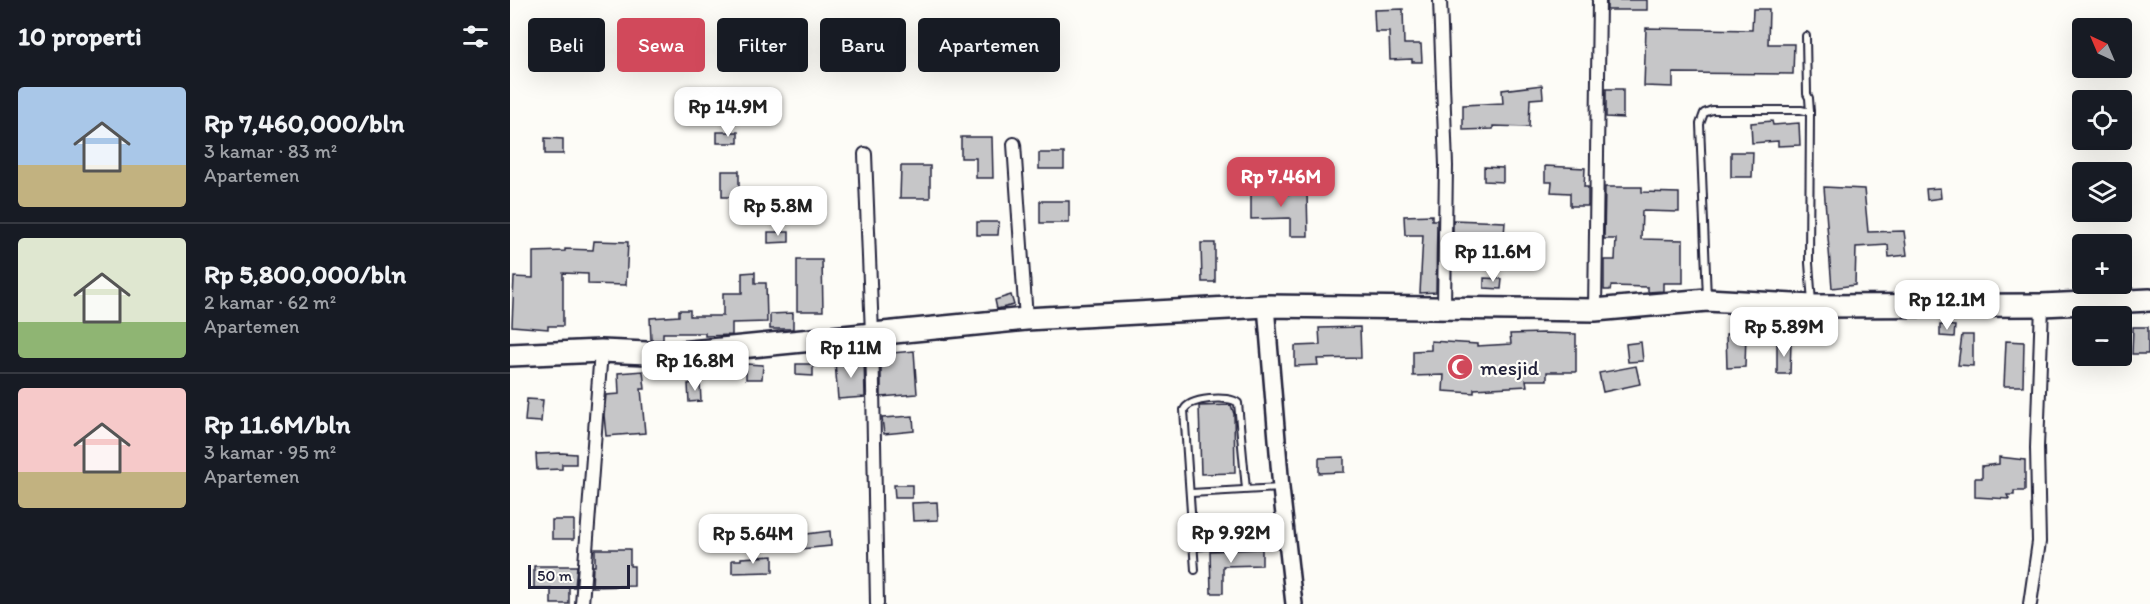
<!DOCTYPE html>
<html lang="id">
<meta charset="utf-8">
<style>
:root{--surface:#171b24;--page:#242831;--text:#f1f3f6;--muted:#9ea1a6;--line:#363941;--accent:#d1495b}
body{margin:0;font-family:Itim,sans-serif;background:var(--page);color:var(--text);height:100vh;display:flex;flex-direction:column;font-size:22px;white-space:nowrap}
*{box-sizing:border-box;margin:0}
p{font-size:20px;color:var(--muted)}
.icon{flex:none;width:33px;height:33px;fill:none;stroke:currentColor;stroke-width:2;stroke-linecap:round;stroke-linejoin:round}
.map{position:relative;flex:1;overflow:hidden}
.drawer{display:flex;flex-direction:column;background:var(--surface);width:510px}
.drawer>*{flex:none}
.hud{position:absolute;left:18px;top:18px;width:570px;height:54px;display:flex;gap:12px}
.needle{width:39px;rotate:316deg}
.fabs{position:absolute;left:1562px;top:18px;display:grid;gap:12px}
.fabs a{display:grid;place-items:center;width:60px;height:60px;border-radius:6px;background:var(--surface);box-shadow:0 6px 24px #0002;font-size:30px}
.scale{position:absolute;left:18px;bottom:15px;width:102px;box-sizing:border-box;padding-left:6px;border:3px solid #22223b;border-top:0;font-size:16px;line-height:21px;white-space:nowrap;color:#22223b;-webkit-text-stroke:4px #fdfcf7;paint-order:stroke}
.price{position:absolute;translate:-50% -51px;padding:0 14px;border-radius:12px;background:#fff;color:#222;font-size:20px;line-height:39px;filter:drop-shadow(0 2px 3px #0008)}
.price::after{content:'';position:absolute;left:50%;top:36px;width:18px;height:14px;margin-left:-9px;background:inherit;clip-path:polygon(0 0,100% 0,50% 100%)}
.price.on{background:var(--accent);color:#fff}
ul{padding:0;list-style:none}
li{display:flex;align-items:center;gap:18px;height:150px;padding:0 18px}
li+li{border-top:2px solid var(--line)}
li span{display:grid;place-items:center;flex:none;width:168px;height:120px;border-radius:6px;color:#555}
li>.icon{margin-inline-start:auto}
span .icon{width:72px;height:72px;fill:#fffc;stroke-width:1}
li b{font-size:26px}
h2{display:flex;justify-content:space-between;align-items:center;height:72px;padding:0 18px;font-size:26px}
.tag{padding:0 21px;border-radius:6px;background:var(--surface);box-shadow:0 6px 24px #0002;font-size:21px;line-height:54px}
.tag.on{background:var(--accent);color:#fff}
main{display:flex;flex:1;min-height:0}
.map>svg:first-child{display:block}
.building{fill:#c6c6c8;stroke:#22223b;stroke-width:1.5}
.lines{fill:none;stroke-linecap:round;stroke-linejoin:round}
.service-casing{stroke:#22223b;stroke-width:10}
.minor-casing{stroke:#22223b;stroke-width:16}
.tertiary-casing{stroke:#22223b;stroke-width:20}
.trunk-casing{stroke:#22223b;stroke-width:26}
.service{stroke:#fdfcf7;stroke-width:6}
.minor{stroke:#fdfcf7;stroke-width:12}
.tertiary{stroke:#fdfcf7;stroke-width:15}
.trunk{stroke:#fdfcf7;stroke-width:21}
.labels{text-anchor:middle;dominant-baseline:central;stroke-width:4.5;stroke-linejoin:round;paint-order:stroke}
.poi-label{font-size:21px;fill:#22223b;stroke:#fdfcf7;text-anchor:start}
</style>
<main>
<section class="drawer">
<h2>10 properti<svg class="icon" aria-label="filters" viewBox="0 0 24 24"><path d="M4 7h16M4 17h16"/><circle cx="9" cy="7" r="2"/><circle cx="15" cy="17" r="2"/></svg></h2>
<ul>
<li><span style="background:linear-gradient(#a9c7e8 65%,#c2b280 0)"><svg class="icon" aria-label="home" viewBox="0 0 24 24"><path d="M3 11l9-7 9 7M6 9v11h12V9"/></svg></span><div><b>Rp 7,460,000/bln</b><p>3 kamar · 83 m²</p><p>Apartemen</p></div></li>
<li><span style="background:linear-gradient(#dfe7d0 70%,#8fb573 0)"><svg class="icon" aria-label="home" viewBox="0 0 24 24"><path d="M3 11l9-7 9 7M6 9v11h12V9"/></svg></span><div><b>Rp 5,800,000/bln</b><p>2 kamar · 62 m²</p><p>Apartemen</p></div></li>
<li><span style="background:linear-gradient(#f6c9c9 70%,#c2b280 0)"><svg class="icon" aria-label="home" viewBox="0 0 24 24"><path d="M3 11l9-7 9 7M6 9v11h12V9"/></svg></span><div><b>Rp 11.6M/bln</b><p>3 kamar · 95 m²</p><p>Apartemen</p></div></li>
</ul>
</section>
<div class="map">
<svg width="1640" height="604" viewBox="0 0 1640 604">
<rect width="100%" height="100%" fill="#fdfcf7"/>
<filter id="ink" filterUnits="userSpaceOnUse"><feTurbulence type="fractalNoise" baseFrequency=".0167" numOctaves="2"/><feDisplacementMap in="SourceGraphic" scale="12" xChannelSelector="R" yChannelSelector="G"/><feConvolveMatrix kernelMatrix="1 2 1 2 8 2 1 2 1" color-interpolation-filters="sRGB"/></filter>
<g filter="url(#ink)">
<g class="building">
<rect x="1097" y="0" width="40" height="10"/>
<polygon points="893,9 894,44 911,44 912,62 902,62 902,59 880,60 879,32 865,32 864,10"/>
<polygon points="1243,9 1259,9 1258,44 1284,44 1283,74 1163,73 1163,87 1134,86 1136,28 1242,30"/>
<polygon points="1032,85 1033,98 1020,99 1019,127 983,126 983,129 953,130 953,105 993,103 992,90"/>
<polygon points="1096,89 1113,89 1113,118 1096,117"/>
<polygon points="1262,121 1263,125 1289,123 1290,145 1268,146 1268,141 1242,143 1241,123"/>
<rect x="207" y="132" width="21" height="11"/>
<polygon points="451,137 482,137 483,178 466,178 466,158 451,158"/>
<polygon points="35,138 53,139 53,154 35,154"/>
<polygon points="1221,152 1243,152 1242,177 1221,177"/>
<rect x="529" y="153" width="25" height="16"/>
<polygon points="391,166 420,166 420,198 390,198"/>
<polygon points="1035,166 1075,168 1074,187 1078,187 1078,206 1060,206 1060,193 1041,192 1042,182 1035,182"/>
<polygon points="974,167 993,168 993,182 974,181"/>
<rect x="212" y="171" width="17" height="26"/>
<polygon points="770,186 770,194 797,193 798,236 780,236 780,218 741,219 741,187"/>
<polygon points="1095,187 1132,187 1132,192 1169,193 1169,212 1132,211 1131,239 1173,240 1173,283 1153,283 1153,291 1138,292 1138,287 1101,286 1100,290 1094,290 1094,260 1105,260 1106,239 1094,239"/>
<polygon points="1314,187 1354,189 1358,232 1394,231 1397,255 1379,257 1378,245 1346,247 1345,285 1322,288"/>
<polygon points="1430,188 1431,198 1417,200 1416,189"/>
<rect x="530" y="201" width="29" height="22"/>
<polygon points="922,215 922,220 927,220 926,292 910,293 913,235 895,235 894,216"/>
<polygon points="943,220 995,222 994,236 957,234 955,269 943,269"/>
<polygon points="467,222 489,222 488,235 467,235"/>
<polygon points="258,232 279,232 279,242 258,243"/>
<polygon points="84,241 118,242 116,285 78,284 78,274 53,273 53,326 38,326 38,329 2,326 4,277 23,278 23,252 55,251 55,249 83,250"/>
<polygon points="691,243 705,243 705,282 692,282"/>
<polygon points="287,260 312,260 313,311 287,311"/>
<polygon points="245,272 245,283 256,283 257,322 222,323 222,335 195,336 195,333 153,333 153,340 141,340 140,318 169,316 169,310 180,310 180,316 213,316 213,293 232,293 232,273"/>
<polygon points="974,278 992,279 991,289 974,288"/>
<polygon points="501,295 504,305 487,309 485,300"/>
<polygon points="283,313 283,329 260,329 260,314"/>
<polygon points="1430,325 1445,326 1444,337 1430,336"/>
<polygon points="850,327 851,358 807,359 808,365 785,366 785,346 810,345 809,328"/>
<polygon points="1623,327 1638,327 1638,354 1622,354"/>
<polygon points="1034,333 1066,334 1066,372 1037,372 1037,380 1016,380 1017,386 964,389 964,393 933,391 934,375 903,376 903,351 921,350 921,341 967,344 967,346 1001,344 1000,334"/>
<polygon points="1236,333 1235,367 1217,368 1216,334"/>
<polygon points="1452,335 1463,335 1463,366 1448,365"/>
<polygon points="1496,341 1514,342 1513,386 1494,386"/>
<polygon points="1131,342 1133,361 1118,362 1116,344"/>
<polygon points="1281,342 1280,374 1267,374 1267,344"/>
<polygon points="404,351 407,394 371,397 371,354"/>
<polygon points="354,358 355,397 328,399 325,362"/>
<polygon points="236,364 253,365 252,379 236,379"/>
<polygon points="286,364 303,364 303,376 286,375"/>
<polygon points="1126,366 1130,384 1093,392 1089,373"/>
<polygon points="133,371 135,389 131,389 135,433 96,436 94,415 96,395 109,394 108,373"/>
<polygon points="190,382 191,401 179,402 178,384"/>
<polygon points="17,399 33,400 31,422 15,421"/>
<polygon points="721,405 724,414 725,473 691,474 689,406"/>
<polygon points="403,416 404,431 374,434 372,418"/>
<polygon points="52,453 66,454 66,464 52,464 52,469 27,470 26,454"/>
<polygon points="834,457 834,472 809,473 809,458"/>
<polygon points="1489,457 1515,460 1515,491 1504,491 1504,495 1497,495 1499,499 1465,497 1465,478 1472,478 1472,466 1489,464"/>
<polygon points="384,485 402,485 402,498 385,498"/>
<polygon points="427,502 428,520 403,521 402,503"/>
<rect x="42" y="520" width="22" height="19"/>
<polygon points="320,531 321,546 291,549 289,535"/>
<polygon points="85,549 120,549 120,566 124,566 124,586 82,587 83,566 85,566"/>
<polygon points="752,549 752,565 713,566 713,593 701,593 700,551"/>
<polygon points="263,556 263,572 222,573 222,560 231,560 231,558"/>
<polygon points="24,566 67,566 65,587 59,587 59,604 41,604 41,588 24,588"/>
</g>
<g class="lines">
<g class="service-casing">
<g id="service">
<polyline points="1300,112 1299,263 1302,303"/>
<polyline points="1197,298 1190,124 1194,113 1202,110 1291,110 1300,112 1299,98 1297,94 1296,36"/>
<polyline points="681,493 771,488"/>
<polyline points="683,547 741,542"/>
<path d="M685 570 674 410C679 398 719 395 728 403L736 489"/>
</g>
</g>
<g class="minor-casing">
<g id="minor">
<polyline points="930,0 936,166 934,307"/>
<polyline points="504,144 516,319"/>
<polyline points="355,154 362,334 367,604"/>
<polyline points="1085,310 1089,0"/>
<polyline points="72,604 91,351"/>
<polyline points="1520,604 1529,542 1527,448 1532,305"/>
</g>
</g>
<g class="tertiary-casing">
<polyline id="tertiary" points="756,306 771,488 784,604"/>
</g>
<g class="trunk-casing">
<polyline id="trunk" points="0,355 91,351 160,354 516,319 756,306 1085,310 1197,300 1302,306 1532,305 1640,300"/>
</g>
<use href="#service" class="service"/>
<use href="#minor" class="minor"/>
<use href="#tertiary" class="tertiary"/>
<use href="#trunk" class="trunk"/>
</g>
</g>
<defs>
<g id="mosque-disc" transform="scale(1.35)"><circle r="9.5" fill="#d1495b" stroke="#fdfcf7"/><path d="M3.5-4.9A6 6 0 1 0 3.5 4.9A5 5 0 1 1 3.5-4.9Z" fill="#fff"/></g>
</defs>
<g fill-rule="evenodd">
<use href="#mosque-disc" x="950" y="367"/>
</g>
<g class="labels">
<g class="poi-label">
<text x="970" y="367">mesjid</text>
</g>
</g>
</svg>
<div class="fabs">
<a><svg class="needle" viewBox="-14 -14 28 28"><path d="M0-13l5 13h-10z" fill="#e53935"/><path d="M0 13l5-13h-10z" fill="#9ea1a6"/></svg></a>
<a><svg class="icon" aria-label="locate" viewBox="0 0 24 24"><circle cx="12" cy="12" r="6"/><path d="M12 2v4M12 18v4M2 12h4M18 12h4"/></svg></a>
<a><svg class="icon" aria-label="layers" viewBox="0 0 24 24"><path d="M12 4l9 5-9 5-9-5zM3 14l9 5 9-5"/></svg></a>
<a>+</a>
<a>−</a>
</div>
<div class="scale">50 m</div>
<b class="price" style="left:218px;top:138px">Rp 14.9M</b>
<b class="price on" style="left:771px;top:208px">Rp 7.46M</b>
<b class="price" style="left:268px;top:237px">Rp 5.8M</b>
<b class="price" style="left:983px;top:283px">Rp 11.6M</b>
<b class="price" style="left:1437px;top:331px">Rp 12.1M</b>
<b class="price" style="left:1274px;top:358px">Rp 5.89M</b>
<b class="price" style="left:341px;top:379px">Rp 11M</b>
<b class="price" style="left:185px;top:392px">Rp 16.8M</b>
<b class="price" style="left:721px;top:564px">Rp 9.92M</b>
<b class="price" style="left:243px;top:565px">Rp 5.64M</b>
<div class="hud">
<a class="tag">Beli</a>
<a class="tag on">Sewa</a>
<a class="tag">Filter</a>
<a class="tag">Baru</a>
<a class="tag">Apartemen</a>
</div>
</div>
</main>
